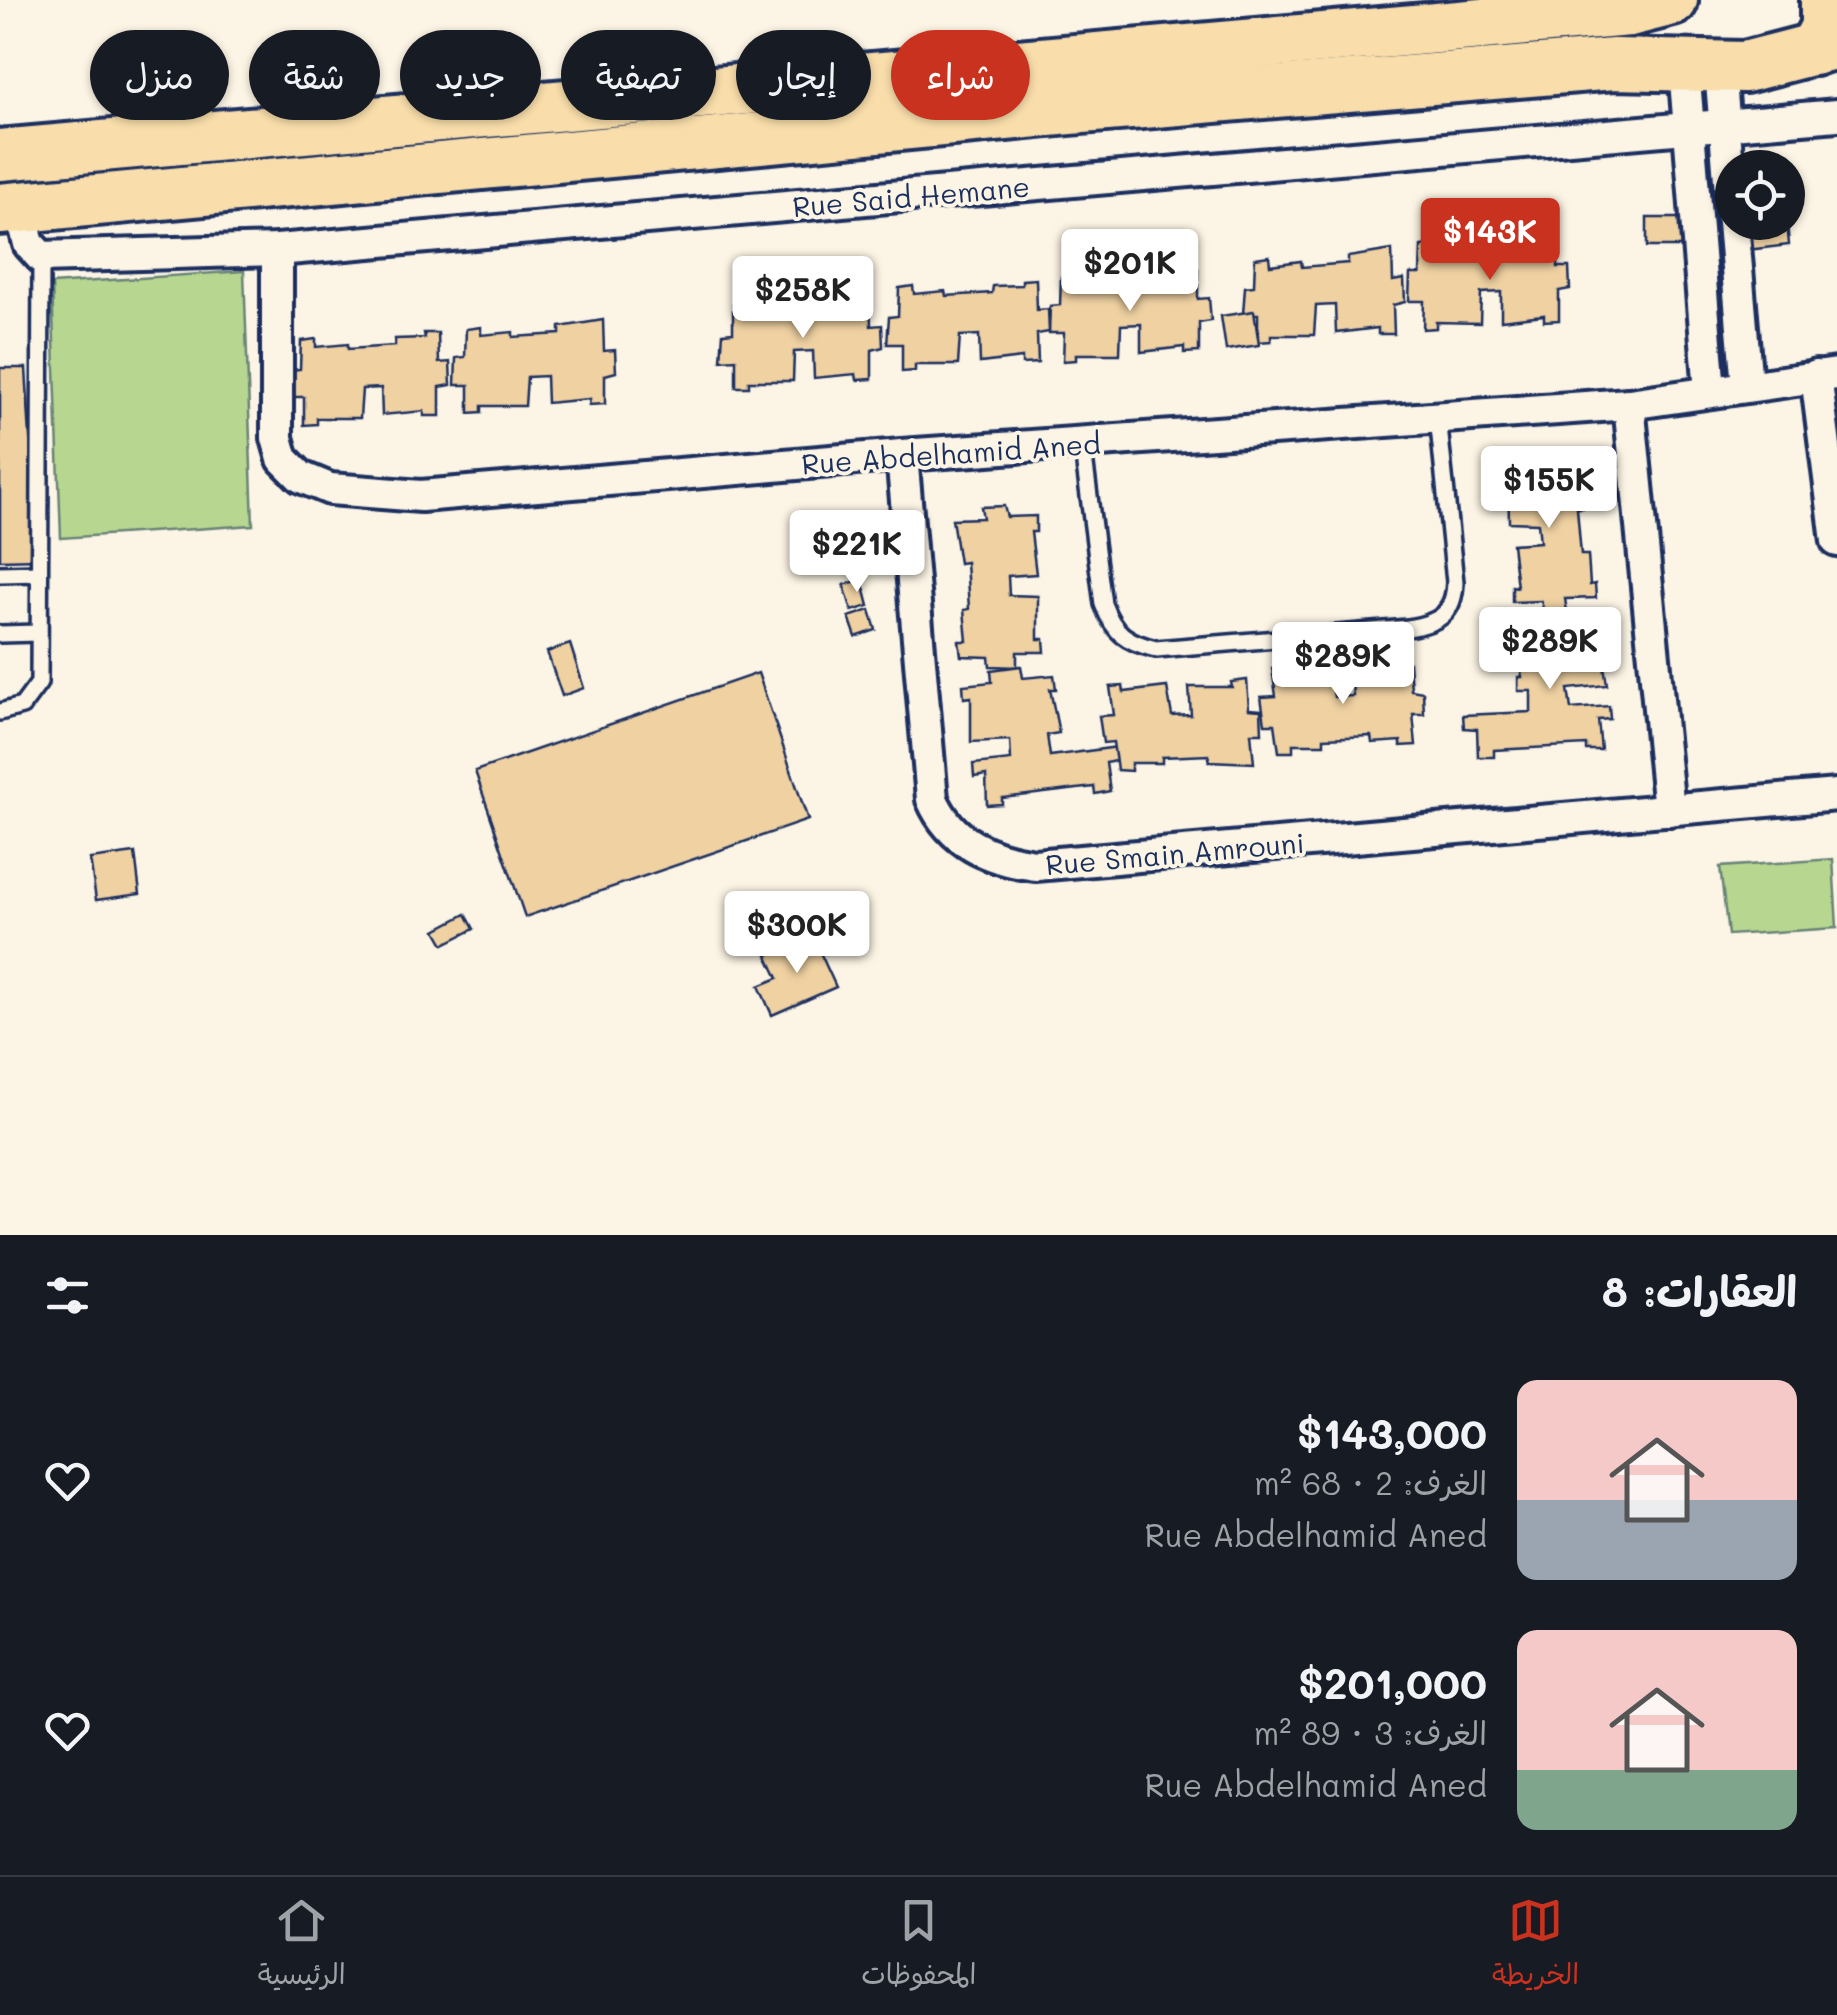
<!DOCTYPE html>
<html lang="ar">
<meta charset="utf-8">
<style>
:root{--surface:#171b24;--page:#242831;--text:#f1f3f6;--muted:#9ea1a6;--line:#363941;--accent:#c8321e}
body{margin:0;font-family:Mali,"Playpen Sans Arabic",sans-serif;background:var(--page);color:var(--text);direction:rtl;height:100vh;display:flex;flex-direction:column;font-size:38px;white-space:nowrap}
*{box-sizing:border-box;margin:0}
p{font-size:32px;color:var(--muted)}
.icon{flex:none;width:55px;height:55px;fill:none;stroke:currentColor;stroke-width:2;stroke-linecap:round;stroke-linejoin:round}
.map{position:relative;height:1235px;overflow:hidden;direction:ltr}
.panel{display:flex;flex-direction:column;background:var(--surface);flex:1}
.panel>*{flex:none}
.top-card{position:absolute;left:30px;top:30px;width:1000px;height:90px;direction:rtl;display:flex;gap:20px}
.buttons{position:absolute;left:1715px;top:150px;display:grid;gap:20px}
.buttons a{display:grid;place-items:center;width:90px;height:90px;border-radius:50%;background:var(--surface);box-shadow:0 2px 8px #0004;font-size:50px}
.price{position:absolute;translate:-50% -85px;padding:0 22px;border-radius:10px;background:#fff;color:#222;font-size:32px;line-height:65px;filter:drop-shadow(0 2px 5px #0008)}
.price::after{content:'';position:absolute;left:50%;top:60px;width:30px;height:22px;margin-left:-15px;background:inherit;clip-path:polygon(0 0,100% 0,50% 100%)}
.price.selected{background:var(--accent);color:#fff}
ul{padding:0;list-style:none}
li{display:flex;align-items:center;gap:30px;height:250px;padding:0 40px}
li span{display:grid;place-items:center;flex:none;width:280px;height:200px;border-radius:20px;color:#555}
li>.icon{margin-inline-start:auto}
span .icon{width:120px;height:120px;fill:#fffc;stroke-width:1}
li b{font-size:42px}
h2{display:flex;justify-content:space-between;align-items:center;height:120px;padding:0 40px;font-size:42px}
.chip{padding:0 35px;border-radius:45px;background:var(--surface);box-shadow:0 2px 8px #0004;font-size:35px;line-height:90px}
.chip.selected{background:var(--accent);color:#fff}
.tab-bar{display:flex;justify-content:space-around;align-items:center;height:140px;border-top:2px solid var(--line);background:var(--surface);font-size:28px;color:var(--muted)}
.tab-bar a{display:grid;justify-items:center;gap:5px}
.tab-bar .selected{color:var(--accent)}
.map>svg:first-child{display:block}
.green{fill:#b7d790;stroke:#698377;stroke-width:2.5}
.building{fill:#efd1a2;stroke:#1b2f5e;stroke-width:2.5}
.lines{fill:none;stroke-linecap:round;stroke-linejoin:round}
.service-casing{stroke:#1b2f5e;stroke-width:22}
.minor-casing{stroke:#1b2f5e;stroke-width:38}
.primary-casing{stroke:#1b2f5e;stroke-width:58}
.service{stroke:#fcf5e5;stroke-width:15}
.minor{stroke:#fcf5e5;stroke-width:30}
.primary{stroke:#f9deab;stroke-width:50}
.labels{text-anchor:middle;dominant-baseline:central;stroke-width:8;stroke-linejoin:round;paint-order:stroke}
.street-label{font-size:28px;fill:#1b2f5e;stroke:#fcf5e5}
</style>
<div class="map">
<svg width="1837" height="1235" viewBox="0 0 1837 1235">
<rect width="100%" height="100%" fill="#fcf5e5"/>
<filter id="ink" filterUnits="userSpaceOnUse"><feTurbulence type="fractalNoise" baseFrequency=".01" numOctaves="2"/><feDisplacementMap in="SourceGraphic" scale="20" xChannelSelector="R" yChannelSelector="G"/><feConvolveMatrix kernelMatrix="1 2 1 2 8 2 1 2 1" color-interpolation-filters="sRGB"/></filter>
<g filter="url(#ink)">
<g class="green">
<polygon points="244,271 253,525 61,538 52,284"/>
<polygon points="1833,859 1837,928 1728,935 1720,867"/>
</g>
<g class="building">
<polygon points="1647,218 1732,218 1742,247 1647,247"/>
<polygon points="1744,222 1787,222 1789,245 1747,250"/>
<polygon points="1543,237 1558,237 1558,267 1569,267 1570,289 1559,291 1559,320 1544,321 1544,315 1501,320 1501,292 1481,293 1480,323 1436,322 1436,328 1423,329 1424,301 1409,301 1410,274 1420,274 1421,246 1435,244 1436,252 1467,248 1467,254 1514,251 1514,244 1544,243"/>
<polygon points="1392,250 1393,281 1404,279 1405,302 1393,305 1394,334 1378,334 1378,328 1336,333 1335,305 1316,306 1314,335 1271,335 1271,341 1258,342 1258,314 1243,314 1245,287 1254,286 1255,258 1269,256 1270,265 1301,261 1302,267 1348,263 1348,257"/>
<polygon points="1183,269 1198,269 1198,299 1209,298 1211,321 1199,323 1199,352 1184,353 1184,347 1141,352 1141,324 1121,325 1120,354 1076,354 1076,360 1063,361 1064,333 1049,333 1050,306 1060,305 1061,277 1075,276 1076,283 1107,280 1107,286 1154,282 1154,275 1184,274"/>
<polygon points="1036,279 1037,310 1048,309 1049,332 1037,334 1038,363 1022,364 1022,358 980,363 979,335 960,336 958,365 915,365 915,371 902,372 902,344 887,344 889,317 898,316 899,288 913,286 914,294 945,291 946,296 992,293 993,286 1022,285 1022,280"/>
<polygon points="870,295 871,326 882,325 883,347 872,350 872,379 857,380 856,374 814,378 813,351 794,352 793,381 749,381 749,387 736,387 736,359 721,360 723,333 733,332 733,304 748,302 748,310 780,307 780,312 827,309 827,303"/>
<polygon points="1254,311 1259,345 1226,350 1221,316"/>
<polygon points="603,320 604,351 615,350 616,372 605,375 605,404 589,405 590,399 547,403 546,376 527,377 525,406 482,406 482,412 469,413 469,385 455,385 456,358 465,357 466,329 481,327 481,335 513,332 513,337 560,334 560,327"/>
<polygon points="424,333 438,333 439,363 450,362 451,385 440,387 440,416 424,416 424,411 382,415 381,388 362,389 360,418 317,418 317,424 304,425 304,397 290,397 291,370 300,369 301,341 316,339 316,347 348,344 348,349 395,346 395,339 425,338"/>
<polygon points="0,368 26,368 37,559 0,560"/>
<polygon points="1529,451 1556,452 1557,461 1585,461 1587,476 1579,477 1583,508 1577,508 1581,555 1588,555 1590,585 1595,584 1596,598 1565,599 1567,611 1544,612 1541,601 1512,602 1512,586 1517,587 1512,544 1540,542 1538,523 1509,522 1508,479 1503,479 1502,466 1529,466"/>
<polygon points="1004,506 1007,517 1036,516 1036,532 1031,532 1036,574 1008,576 1009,595 1038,596 1038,639 1044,639 1045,652 1017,652 1017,667 990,666 989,657 961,656 959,641 967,641 964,610 969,609 966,562 959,563 952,519 983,518 981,507"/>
<polygon points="862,579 869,606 852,611 844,585"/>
<polygon points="870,610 876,630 856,637 849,617"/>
<polygon points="1575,616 1577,628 1606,626 1607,640 1600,640 1607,685 1568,689 1571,709 1609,706 1610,719 1598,720 1601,750 1586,750 1586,745 1494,750 1494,757 1478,757 1477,729 1464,728 1463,715 1531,712 1531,691 1518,691 1518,677 1522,677 1515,632 1545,630 1545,618"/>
<polygon points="570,644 584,688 562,696 547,652"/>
<polygon points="1409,662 1411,690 1423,692 1424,714 1413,714 1416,745 1401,746 1401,741 1372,743 1371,736 1324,738 1324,744 1293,744 1293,752 1279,752 1275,724 1265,724 1261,697 1276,696 1272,668 1285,668 1286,673 1329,669 1334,697 1353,696 1351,669 1394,668 1393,663"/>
<polygon points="1021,666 1023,678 1054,675 1056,689 1050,689 1059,733 1047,735 1050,756 1118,747 1119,760 1106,763 1110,791 1095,794 1094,787 1002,798 1002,804 987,805 986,775 974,777 973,764 1011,760 1010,740 971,742 971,697 964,698 963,685 992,682 991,670"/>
<polygon points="758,673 808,820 525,917 475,771"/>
<polygon points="1247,680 1249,709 1261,710 1262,733 1251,733 1254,763 1209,761 1209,755 1162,757 1162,763 1131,763 1131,771 1117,770 1113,742 1103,743 1099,716 1114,715 1110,687 1123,686 1124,692 1167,687 1172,716 1191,715 1189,687 1232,687 1231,682"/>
<polygon points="135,853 140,894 96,900 90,859"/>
<polygon points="466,914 474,929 444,944 436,930"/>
<polygon points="812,935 836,987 772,1015 759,986 778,978 767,955"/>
</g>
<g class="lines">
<g class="service-casing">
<g id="service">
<path d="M1082 442 1103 604C1114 633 1126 642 1156 649L1408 628C1438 623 1454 615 1455 582L1438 417"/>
<polyline points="0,574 39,573"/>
<polyline points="0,634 39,633"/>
<polyline points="0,712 22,706 39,683 41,257"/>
</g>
</g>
<g class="minor-casing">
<g id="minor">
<polyline points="1684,67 1710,392"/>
<polyline points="1720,69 1732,216"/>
<polyline points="20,207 29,244 41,257 277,250 1837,115"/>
<polyline points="1733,222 1747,386"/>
<polyline points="277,250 277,438 283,459 301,477 330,489 421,496 902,455 1629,404 1837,374"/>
<polyline points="1816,376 1837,541"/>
<polyline points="1629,404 1669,810"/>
<path d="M902 455 932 799C951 843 989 859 1035 865L1837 795"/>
</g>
</g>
<g class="primary-casing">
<g id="primary">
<polyline points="1814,50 1826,27 1826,0"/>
<polyline points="0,155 1629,11 1672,0"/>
<polyline points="0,209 1070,109 1614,64 1745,67 1837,43"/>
</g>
</g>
<use href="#service" class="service"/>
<use href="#minor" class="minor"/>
<use href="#primary" class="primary"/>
</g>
</g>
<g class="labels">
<g class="street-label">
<text transform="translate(911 196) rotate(-5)">Rue Said Hemane</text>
<text transform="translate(951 453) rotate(-4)">Rue Abdelhamid Aned</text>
<text transform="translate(1175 853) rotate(-5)">Rue Smain Amrouni</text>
</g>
</g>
</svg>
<div class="buttons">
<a><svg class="icon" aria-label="locate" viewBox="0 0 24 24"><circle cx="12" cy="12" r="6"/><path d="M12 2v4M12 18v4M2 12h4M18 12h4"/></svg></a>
</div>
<b class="price selected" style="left:1490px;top:283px">$143K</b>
<b class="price" style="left:1130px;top:314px">$201K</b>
<b class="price" style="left:803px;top:341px">$258K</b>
<b class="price" style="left:1549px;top:531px">$155K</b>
<b class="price" style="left:857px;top:595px">$221K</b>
<b class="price" style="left:1550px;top:692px">$289K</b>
<b class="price" style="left:1343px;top:707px">$289K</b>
<b class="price" style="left:797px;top:976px">$300K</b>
<div class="top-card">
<a class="chip selected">شراء</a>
<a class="chip">إيجار</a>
<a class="chip">تصفية</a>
<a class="chip">جديد</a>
<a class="chip">شقة</a>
<a class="chip">منزل</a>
</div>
</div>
<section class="panel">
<h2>العقارات: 8<svg class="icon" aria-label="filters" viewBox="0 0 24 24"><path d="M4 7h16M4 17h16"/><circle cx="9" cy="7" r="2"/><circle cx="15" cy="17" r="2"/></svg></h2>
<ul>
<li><span style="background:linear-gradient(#f6c9c9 60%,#9aa5b1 0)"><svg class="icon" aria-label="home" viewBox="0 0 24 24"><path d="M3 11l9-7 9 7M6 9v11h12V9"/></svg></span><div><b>$143,000</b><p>الغرف: 2 · 68 m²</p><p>Rue Abdelhamid Aned</p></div><svg class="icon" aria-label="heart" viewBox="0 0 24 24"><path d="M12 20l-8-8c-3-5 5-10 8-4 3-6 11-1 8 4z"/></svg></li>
<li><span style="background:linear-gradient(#f6c9c9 70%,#7fa58c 0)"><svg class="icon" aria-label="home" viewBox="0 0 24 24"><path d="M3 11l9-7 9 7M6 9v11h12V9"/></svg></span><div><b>$201,000</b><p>الغرف: 3 · 89 m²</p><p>Rue Abdelhamid Aned</p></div><svg class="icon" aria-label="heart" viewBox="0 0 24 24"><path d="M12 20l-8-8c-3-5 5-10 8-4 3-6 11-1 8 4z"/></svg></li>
</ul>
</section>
<nav class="tab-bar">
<a class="selected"><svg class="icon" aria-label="map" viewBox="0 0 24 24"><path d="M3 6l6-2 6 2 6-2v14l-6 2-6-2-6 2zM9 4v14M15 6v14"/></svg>الخريطة</a>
<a><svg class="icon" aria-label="saved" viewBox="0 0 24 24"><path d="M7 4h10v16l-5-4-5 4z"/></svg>المحفوظات</a>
<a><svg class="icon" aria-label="home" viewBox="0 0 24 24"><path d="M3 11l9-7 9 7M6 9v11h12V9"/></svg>الرئيسية</a>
</nav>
